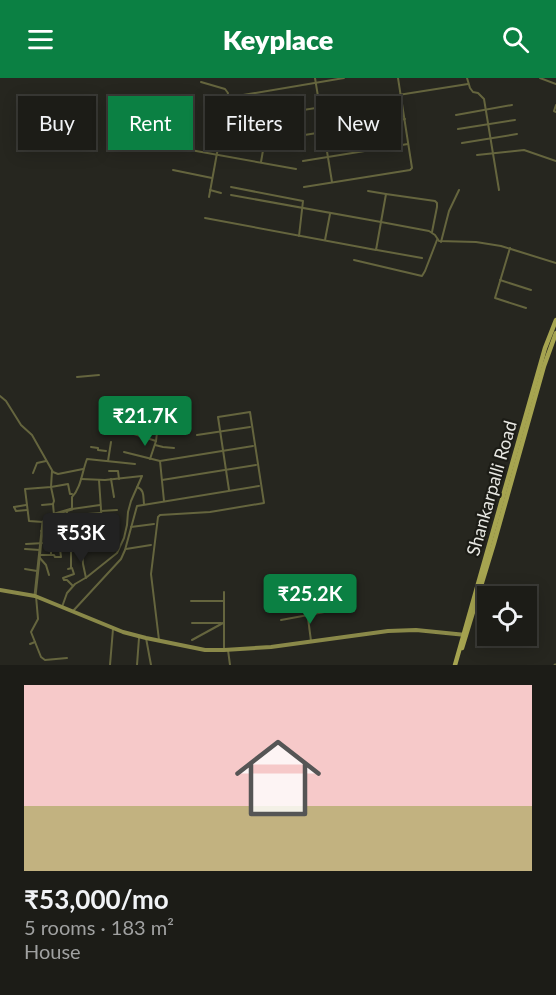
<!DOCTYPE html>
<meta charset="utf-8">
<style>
:root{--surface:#1c1c17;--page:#292924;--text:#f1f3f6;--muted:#a0a1a1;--line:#3a3a36;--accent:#0b8043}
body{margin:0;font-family:Lato,sans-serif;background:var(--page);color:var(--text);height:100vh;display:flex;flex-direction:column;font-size:22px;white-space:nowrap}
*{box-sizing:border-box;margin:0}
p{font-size:20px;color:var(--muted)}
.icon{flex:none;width:33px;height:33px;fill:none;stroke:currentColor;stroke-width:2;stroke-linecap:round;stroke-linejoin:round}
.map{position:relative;height:587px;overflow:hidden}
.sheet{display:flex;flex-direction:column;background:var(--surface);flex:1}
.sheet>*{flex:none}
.banner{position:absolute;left:18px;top:18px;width:520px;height:54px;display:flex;gap:12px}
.tools{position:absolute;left:477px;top:508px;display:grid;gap:12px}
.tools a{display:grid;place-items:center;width:60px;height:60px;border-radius:0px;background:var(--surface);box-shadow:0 3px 15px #0003,0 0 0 2px var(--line);font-size:30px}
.price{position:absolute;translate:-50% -51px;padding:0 14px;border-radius:6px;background:var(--accent);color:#fff;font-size:20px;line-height:39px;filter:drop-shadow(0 2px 3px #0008)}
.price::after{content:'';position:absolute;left:50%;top:36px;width:18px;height:14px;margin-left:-9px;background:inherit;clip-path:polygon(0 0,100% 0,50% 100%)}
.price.on{background:#222;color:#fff}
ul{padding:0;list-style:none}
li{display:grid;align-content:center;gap:12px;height:318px;padding:0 24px}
li span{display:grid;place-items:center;height:186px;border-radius:0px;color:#555}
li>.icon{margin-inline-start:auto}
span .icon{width:108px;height:108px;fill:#fffc;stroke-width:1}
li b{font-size:26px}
.tag{padding:0 21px;border-radius:0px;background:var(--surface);box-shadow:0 3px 15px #0003,0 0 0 2px var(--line);font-size:21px;line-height:54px}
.tag.on{background:var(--accent);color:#fff}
header{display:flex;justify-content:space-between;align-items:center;height:78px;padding:0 24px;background:var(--accent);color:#fff;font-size:27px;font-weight:800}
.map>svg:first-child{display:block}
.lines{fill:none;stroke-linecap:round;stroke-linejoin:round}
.minor{stroke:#65653e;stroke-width:2}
.tertiary{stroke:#65653e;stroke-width:3}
.secondary{stroke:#8a8949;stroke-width:4}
.primary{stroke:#a6a450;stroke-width:4.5}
.labels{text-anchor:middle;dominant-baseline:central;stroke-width:4.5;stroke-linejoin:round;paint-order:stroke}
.street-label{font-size:18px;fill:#e9e9e4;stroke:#1c1c16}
</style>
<header><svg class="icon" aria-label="menu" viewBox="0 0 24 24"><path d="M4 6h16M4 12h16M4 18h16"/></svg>Keyplace<svg class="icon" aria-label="search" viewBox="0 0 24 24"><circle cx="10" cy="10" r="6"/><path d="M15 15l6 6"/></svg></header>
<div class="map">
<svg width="556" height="587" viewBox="0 0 556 587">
<rect width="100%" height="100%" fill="#26261f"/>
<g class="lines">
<g class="minor">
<polyline points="315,0 332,104"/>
<polyline points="467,0 470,10 473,14 478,15 484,21 499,112"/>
<polyline points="540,0 556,6"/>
<polyline points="201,4 225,11 228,15 209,119"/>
<polyline points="243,17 344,0"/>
<polyline points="556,27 554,33 556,34"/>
<polyline points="456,37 512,27"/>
<polyline points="252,40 468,6"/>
<polyline points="458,51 515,42"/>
<polyline points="221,53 265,61 261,84"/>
<polyline points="273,62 405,41"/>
<polyline points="462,65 517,56"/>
<polyline points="185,71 296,91"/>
<polyline points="477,77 524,72 556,83"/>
<polyline points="303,83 408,66"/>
<polyline points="173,92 212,100"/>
<polyline points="231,109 303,123 299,158"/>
<polyline points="304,109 410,92 412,90 398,0"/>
<polyline points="210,112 221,115"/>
<polyline points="368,113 386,116"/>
<polyline points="231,117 381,144 386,116 435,123 437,125 437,129 432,154"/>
<polyline points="205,140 376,172 381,144 429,153 435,157 439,163 476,164 501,168 556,185"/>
<polyline points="325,162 330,136"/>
<polyline points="441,164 449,133 459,112"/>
<polyline points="510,170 495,220 526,230"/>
<polyline points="377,172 422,180"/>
<polyline points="354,182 422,198 425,193 437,162"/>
<polyline points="500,202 531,212"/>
<polyline points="77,299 99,297"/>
<polyline points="0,318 6,323 21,347 32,357 53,394 58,396 83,391"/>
<polyline points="131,355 156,363"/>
<polyline points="197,357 250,349"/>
<polyline points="155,367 163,369 174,370"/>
<polyline points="91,369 98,370 98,372 106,373"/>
<polyline points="124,374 160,383"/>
<polyline points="150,381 156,363 160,330"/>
<polyline points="108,383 111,364"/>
<polyline points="109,393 118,393 119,401"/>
<polyline points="33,395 37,385 46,383"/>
<polyline points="111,401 114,419"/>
<polyline points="99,402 102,446 101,449 98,450 99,467"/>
<polyline points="162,402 256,387"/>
<path d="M137 409C145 412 143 419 144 426"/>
<polyline points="164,423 160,383 253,368"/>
<polyline points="53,426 54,437"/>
<polyline points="42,427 53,426 54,423 51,409 68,406 70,416 72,416"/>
<path d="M100 427 72 431V419C81 410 82 394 87 381L135 386"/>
<polyline points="14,429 16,433 27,432"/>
<polyline points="14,429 26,427"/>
<polyline points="101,433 117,432"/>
<polyline points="88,436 101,435"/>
<polyline points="43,444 29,443 25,411 51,409 52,393"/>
<polyline points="131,449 154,446"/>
<polyline points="66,452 67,432"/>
<polyline points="77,452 77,445 100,441"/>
<polyline points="41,453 98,450"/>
<polyline points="71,464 71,490"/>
<polyline points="26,466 99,462"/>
<polyline points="82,470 83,486 86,500"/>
<polyline points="25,471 40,472"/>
<polyline points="126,471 151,467"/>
<polyline points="39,477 54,477 55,479 61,479 60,471"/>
<polyline points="51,477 51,471 88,470"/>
<polyline points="39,479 46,487 49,497"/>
<polyline points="25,491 37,493"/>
<polyline points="68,491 72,490 74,496 63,500 64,502 67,502 73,508"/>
<polyline points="305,517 330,513"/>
<polyline points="36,518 38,541 31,554 41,579 45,582 67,580"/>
<polyline points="279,521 305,517 311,563"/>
<polyline points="191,523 224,523"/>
<polyline points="62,529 67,515 75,506 87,499 117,475 124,460 127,447 128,434 131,423 142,398 105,402 81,401"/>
<polyline points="73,533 121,481 125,472 137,428 259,408"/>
<polyline points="281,542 335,532"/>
<polyline points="192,545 221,545"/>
<polyline points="146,560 151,587"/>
<polyline points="159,562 151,496 158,439 160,437 210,434 264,425 250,334 218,339 229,412"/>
<polyline points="192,562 223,545"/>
<polyline points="30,566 35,564"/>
<polyline points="224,572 224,514"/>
<polyline points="228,572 230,587"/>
<polyline points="110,587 113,551"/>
<polyline points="137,587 139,560"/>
</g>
<g class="tertiary">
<polyline points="35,518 43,444 55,436 72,431"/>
<polyline points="555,587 556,587"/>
</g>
<polyline class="secondary" points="0,512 35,518 123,554 146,560 205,572 224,572 271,569 388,553 416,552 466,557"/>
<g class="primary">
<polyline points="462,570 494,465 544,288 556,255"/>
<polyline points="455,587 545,270 556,242"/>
</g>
</g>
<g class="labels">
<g class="street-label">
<text transform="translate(491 410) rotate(-74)">Shankarpalli Road</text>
</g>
</g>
</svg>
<div class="tools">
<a><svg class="icon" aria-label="locate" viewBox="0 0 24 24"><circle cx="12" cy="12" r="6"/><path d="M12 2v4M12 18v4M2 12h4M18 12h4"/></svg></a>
</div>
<b class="price" style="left:145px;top:369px">₹21.7K</b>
<b class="price on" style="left:81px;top:486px">₹53K</b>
<b class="price" style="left:310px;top:547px">₹25.2K</b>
<div class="banner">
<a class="tag">Buy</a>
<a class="tag on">Rent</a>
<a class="tag">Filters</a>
<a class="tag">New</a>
</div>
</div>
<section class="sheet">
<ul>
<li><span style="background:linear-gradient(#f6c9c9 65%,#c2b280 0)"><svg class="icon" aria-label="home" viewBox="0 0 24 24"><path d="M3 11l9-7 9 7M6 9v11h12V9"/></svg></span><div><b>₹53,000/mo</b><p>5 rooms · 183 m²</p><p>House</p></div></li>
</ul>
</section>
